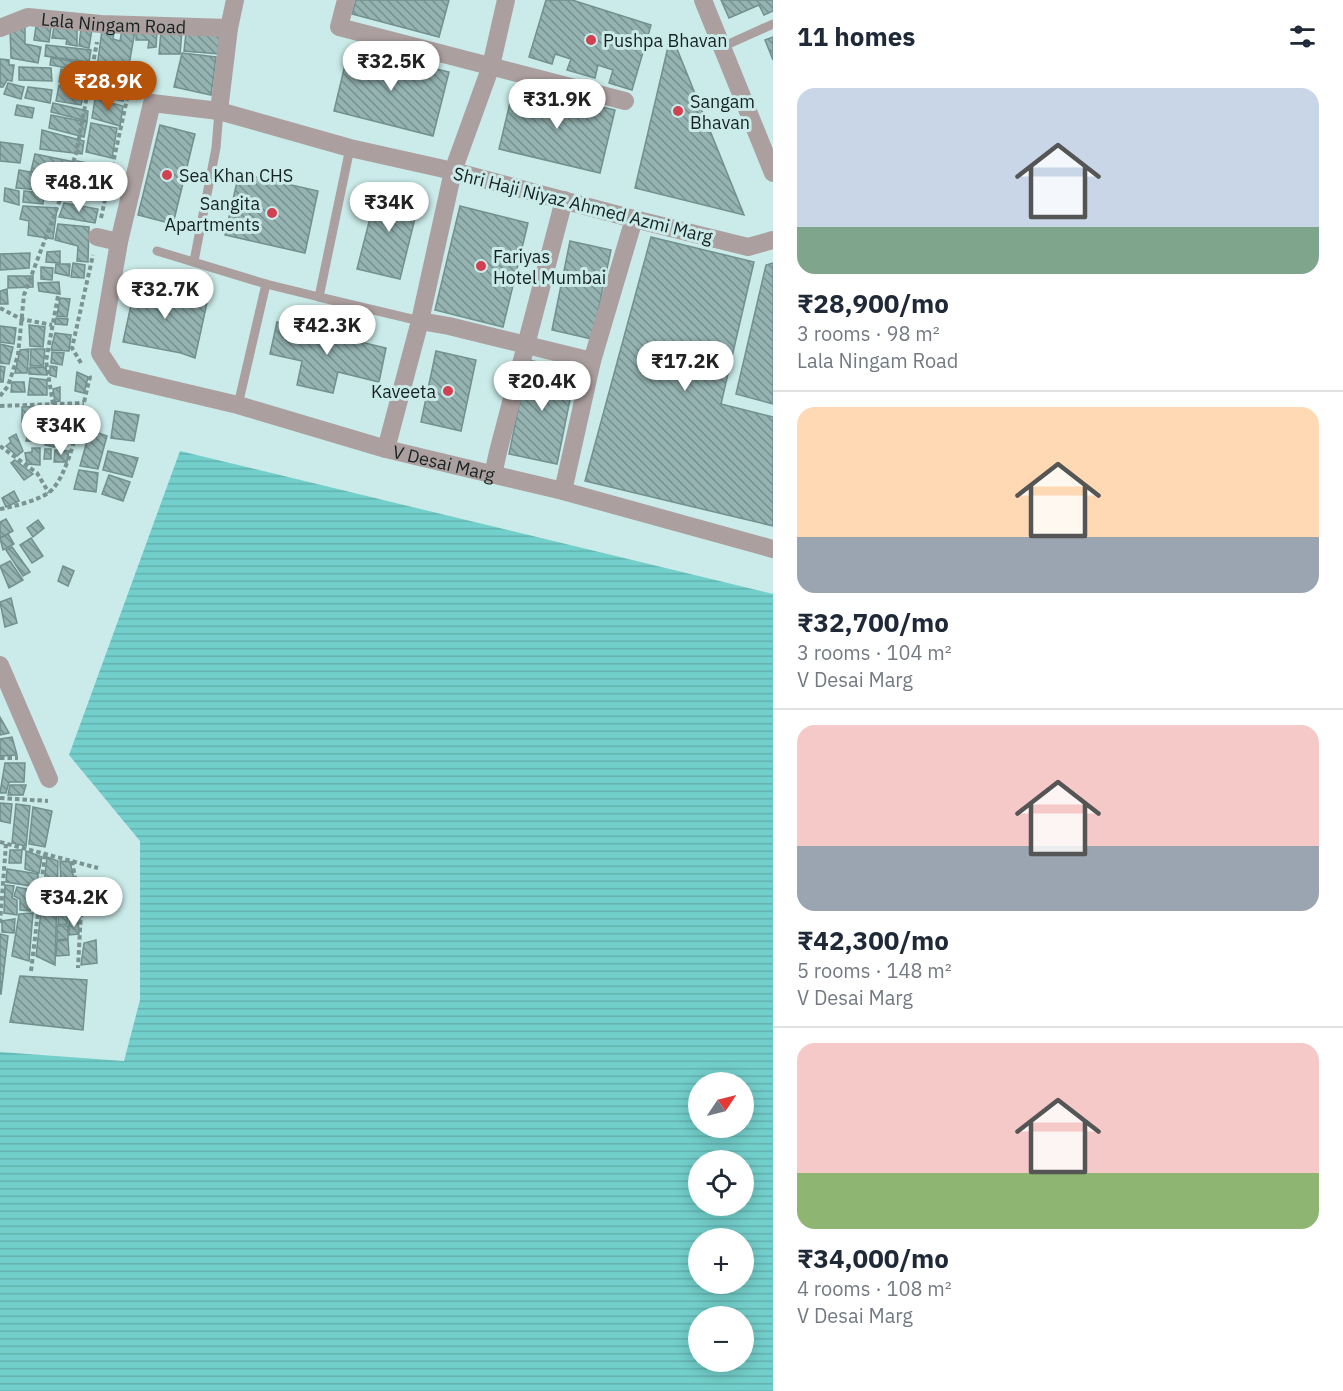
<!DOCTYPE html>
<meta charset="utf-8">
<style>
:root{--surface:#fff;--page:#f6f6f7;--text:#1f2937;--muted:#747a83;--line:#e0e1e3;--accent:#b45309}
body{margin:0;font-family:"IBM Plex Sans",sans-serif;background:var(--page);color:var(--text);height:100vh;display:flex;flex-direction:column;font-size:22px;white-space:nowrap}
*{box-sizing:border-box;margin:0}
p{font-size:20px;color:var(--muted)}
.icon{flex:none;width:33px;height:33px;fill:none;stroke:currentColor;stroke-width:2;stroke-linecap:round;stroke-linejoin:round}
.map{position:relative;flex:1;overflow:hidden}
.details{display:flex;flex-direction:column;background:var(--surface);width:570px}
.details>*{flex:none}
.needle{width:39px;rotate:55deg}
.buttons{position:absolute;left:688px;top:1072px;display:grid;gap:12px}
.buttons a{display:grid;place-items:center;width:66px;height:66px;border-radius:50%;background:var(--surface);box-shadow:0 3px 15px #0003;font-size:30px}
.price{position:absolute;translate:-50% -51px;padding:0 14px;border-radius:21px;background:#fff;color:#222;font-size:20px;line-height:39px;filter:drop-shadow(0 2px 3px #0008)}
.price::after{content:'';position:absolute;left:50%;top:36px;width:18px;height:14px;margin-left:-9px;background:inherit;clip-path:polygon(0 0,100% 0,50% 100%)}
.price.selected{background:var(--accent);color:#fff}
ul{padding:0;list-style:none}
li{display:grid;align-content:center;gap:12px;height:318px;padding:0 24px}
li+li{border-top:2px solid var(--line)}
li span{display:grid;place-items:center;height:186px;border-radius:18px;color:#555}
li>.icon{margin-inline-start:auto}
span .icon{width:108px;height:108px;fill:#fffc;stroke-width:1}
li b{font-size:26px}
h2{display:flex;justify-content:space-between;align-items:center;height:72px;padding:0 24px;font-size:26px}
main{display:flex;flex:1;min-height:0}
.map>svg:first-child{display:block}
.water{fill:url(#water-rules);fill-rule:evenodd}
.building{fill:url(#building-back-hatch);stroke:#71908e;stroke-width:1.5}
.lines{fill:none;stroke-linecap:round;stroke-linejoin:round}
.path{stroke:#7b9391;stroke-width:4;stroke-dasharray:4.5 3;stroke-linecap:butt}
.lane{stroke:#ac9f9f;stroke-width:9}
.street{stroke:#ac9f9f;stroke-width:18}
.poi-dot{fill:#d14152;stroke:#caebe9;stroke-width:2}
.labels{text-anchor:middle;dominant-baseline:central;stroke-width:6;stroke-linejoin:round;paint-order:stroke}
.street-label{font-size:18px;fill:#162322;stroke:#caebe9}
.poi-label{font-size:18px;fill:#162322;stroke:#caebe9;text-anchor:start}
</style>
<main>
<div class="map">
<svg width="773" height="1391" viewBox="0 0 773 1391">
<defs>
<pattern id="water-rules" width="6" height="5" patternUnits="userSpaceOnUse" patternTransform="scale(1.5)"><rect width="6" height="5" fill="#73cfcb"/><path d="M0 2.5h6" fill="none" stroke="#63b1ae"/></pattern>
<pattern id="building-back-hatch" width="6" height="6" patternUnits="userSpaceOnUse" patternTransform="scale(1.5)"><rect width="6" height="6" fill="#94b3b1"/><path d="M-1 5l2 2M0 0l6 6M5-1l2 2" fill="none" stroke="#789190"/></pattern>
</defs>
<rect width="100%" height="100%" fill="#caebe9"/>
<path class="water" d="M180 451 773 594V1391H0V1052L124 1061 140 1000V841L69 755ZM699 1083H744V1128H699ZM699 1161H744V1206H699ZM699 1239H744V1284H699ZM699 1317H744V1362H699Z"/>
<g class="building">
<polygon points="356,0 449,0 439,37 352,14"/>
<polygon points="546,0 572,0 651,25 632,90 609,83 613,70 598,65 595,78 567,70 571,59 555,54 552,64 529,57"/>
<polygon points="721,0 773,0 773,11 764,15 759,5 729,18"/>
<polygon points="36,26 51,27 49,42 34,40"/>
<polygon points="10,27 25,28 25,44 41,47 38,63 11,58"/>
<polygon points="54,27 77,29 77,46 66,44 67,39 52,38"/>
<polygon points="81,29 92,29 89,48 79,46"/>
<polygon points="102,30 114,32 113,39 120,41 122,30 135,31 126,82 96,75"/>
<polygon points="161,31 182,31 180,54 159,54"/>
<polygon points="136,32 157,32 156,47 148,48 149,40 136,40"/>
<polygon points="223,32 219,54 184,51 186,33"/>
<polygon points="671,34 744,215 635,188"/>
<polygon points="773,37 773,60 765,40"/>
<polygon points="46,45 91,50 89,62 45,56"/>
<polygon points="349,48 449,72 433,136 334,111"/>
<polygon points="182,53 216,57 211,95 174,87"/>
<polygon points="51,58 85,63 84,71 50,65"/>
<polygon points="0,59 9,60 9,65 14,65 12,81 7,80 3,87 0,87"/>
<polygon points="19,67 51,68 52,81 19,80"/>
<polygon points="61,69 87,73 85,86 59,82"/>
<polygon points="98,79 126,86 123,101 95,95"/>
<polygon points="8,83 24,87 21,99 4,94"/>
<polygon points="59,85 85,88 81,105 56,101"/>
<polygon points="514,86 615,110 600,173 499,149"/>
<polygon points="28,87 52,90 50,103 25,98"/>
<polygon points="95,99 123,106 120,126 92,118"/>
<polygon points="53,103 88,111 87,121 51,112"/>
<polygon points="17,105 34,108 32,118 15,115"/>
<polygon points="51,115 87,122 84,137 49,128"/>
<polygon points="91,123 117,128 112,158 86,152"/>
<polygon points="160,125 195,134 173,224 138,215"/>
<polygon points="42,130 84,141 82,154 40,149"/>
<polygon points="0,142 23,145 20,163 0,161"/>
<polygon points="35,154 75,162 73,177 31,171"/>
<polygon points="77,161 93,164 91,177 76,175"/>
<polygon points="97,165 110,167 108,179 95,176"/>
<polygon points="19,170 54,176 53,191 16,188"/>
<polygon points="239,173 318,191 305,253 225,235"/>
<polygon points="82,180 103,184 102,193 80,190"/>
<polygon points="378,187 420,198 400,279 357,269"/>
<polygon points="5,188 19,191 19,205 4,201"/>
<polygon points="24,191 44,193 43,204 23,202"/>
<polygon points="64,203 98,209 95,223 59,217"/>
<polygon points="23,206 57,208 53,239 28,235 29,221 20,219"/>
<polygon points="460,206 528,223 503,327 435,310"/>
<polygon points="58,224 89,227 88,262 77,261 78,246 55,240"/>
<polygon points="651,237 754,262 721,404 773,417 773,526 585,481"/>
<polygon points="570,241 611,250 592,339 552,330"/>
<polygon points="60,251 60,263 46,262 47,252"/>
<polygon points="30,253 29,268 0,270 0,254"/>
<polygon points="73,263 85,265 84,278 71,277"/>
<polygon points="773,263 773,404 736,394 766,265"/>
<polygon points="56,264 70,264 69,276 55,273"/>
<polygon points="41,267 53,268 52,280 41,279"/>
<polygon points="8,276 33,276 33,287 8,288"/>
<polygon points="59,282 60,294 39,291 38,283"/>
<polygon points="136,282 208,298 195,358 181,353 123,342"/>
<polygon points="7,289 8,304 0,304 0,291"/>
<polygon points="60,298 70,299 67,317 57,316"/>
<polygon points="56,318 68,319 67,325 55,324"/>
<polygon points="277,322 386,348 379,382 338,372 333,393 297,385 302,361 270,354"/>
<polygon points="29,325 45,327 43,347 30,346"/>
<polygon points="0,326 16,328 14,344 0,342"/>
<polygon points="55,333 71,335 69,351 51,350"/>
<polygon points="0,344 13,347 9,364 0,363"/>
<polygon points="29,349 27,373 15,373 20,350"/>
<polygon points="31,349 45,349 43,366 30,366"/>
<polygon points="436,351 476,360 461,431 421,422"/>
<polygon points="52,352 64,353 62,365 51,363"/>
<polygon points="528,360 576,370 557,464 509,454"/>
<polygon points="0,366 5,367 3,382 0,382"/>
<polygon points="50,366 57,367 56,377 50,375"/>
<polygon points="46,367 47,375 29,374 29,368"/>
<polygon points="77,372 88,377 84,393 75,391"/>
<polygon points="30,378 47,380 47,395 28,395"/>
<polygon points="12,382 24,382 25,392 11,392"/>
<polygon points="60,387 60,401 55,402 53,389"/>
<polygon points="44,406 42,426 22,422 22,407"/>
<polygon points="47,406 61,406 58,426 45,424"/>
<polygon points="79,406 72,441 62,440 64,432 60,431 66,407"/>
<polygon points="115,411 139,415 134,441 111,438"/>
<polygon points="30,427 44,428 42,441 26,441"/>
<polygon points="47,428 57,428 54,447 45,445"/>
<polygon points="90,430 107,436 98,469 80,466"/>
<polygon points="16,434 23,451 17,456 6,446 11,442 9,438"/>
<polygon points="32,448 40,448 40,465 27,464 25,453 32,452"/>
<polygon points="45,449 51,449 51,459 44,459"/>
<polygon points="55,450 69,451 67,462 54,462"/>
<polygon points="108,451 138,458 132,477 103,470"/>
<polygon points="15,460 33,474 24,480 11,463"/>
<polygon points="79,470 98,473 96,492 74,489"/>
<polygon points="109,475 130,482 123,501 102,494"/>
<polygon points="14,491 19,501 6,507 2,498"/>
<polygon points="6,519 13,531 0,538 0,522"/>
<polygon points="38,520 44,528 33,537 27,528"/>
<polygon points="8,534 14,544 3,550 0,538"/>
<polygon points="31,538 43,556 32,563 20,545"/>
<polygon points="12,547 30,572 23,576 6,550"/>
<polygon points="10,561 23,580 9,588 0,566"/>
<polygon points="63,566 74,571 68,586 58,581"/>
<polygon points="11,598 17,623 5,627 0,602"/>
<polygon points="0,717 9,733 0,735"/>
<polygon points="12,737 17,755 0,756 0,739"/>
<polygon points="5,763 25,763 24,782 9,782 6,793 0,793"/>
<polygon points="10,785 26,785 23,795 8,795"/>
<polygon points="0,803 12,804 10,823 0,821"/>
<polygon points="16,804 30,806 26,846 12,843"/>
<polygon points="33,807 52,811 45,847 29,844"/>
<polygon points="10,850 22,850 21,863 9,863"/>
<polygon points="26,851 42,857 39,873 25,869"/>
<polygon points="47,857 58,861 55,965 36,956"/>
<polygon points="60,861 70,862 75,883 61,884"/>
<polygon points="7,869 38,874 38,887 6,882"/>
<polygon points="98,883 99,905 83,908 79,886"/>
<polygon points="5,885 14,886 12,898 17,900 17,915 4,913"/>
<polygon points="17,887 36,891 30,911 20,910 20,899 14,896"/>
<polygon points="59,904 68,905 67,924 58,925"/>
<polygon points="70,907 78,908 80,919 69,919"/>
<polygon points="33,913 29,961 12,956 19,914"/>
<polygon points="15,919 14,933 2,932 2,921"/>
<polygon points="78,920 79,934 69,935 69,921"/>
<polygon points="57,926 68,926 68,939 57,940"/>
<polygon points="0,934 8,936 1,994 0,994"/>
<polygon points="68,940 69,955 56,956 57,941"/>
<polygon points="96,940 97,963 81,965 84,943"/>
<polygon points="20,976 87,980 83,1030 10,1022"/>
</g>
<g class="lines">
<g class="path">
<polyline points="101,218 129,90"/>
<polyline points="0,308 21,319 52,325"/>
<polyline points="81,363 72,348 93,255"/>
<polyline points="0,396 8,386 18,355 24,295 57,208 76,154 97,42"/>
<polyline points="53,404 46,361 58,296"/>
<polyline points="0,406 84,403"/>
<polyline points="0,446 37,473 49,493"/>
<path d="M0 509C13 507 38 500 48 493 70 479 83 403 90 377L88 374"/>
<polyline points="0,758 18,758"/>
<polyline points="0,798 48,801"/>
<polyline points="0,842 98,868"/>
<polyline points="72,861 81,911 78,968"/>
<polyline points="0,923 6,844"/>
<polyline points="31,971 45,854"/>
</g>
<g class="lane">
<polyline points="722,47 773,24"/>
<polyline points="350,148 319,297 420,321"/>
<polyline points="157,251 266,284"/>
<polyline points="194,261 216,148 219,111"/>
<polyline points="238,405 266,284 319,297"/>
</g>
<g class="street">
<polyline points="346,0 339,27 625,101"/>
<polyline points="703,0 773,173"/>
<path id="s1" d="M0 28 28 17 101 24 229 28"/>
<polyline points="219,111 229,28 235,0"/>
<polyline points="97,237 119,242"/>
<path id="s2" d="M773 240 748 247 634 219 453 171 350 148 219 111 152 103 119 242 100 353 115 376 238 405 386 449 563 491 773 549"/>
<polyline points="420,321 449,326 592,361"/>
<polyline points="386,449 420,321 453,171 491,66 506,0"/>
<polyline points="493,475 498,452 564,200"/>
<polyline points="563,491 592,361 634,219"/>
<polyline points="0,665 49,779"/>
</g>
</g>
<g class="poi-dot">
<circle cx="591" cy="40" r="6"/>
<circle cx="678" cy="111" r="6"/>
<circle cx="167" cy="175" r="6"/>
<circle cx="272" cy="213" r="6"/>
<circle cx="481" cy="266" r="6"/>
<circle cx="448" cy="391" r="6"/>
</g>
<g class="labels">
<g class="street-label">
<text stroke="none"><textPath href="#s1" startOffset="116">Lala Ningam Road</textPath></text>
<text transform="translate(583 205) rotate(14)">Shri Haji Niyaz Ahmed Azmi Marg</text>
<text stroke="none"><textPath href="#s2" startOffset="1263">V Desai Marg</textPath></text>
</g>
<g class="poi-label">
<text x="603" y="40">Pushpa Bhavan</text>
<text x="690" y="101">Sangam<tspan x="690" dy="21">Bhavan</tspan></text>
<text x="179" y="175">Sea Khan CHS</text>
<text x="260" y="203" text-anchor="end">Sangita<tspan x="260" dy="21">Apartments</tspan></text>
<text x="493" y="256">Fariyas<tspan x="493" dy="21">Hotel Mumbai</tspan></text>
<text x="436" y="391" text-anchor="end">Kaveeta</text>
</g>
</g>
</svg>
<div class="buttons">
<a><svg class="needle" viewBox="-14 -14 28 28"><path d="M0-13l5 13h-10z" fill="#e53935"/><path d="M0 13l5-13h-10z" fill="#747a83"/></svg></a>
<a><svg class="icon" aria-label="locate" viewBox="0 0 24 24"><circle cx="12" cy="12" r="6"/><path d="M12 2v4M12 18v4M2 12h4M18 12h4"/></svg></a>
<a>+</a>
<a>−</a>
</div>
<b class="price" style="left:391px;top:92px">₹32.5K</b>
<b class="price selected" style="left:108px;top:112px">₹28.9K</b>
<b class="price" style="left:557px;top:130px">₹31.9K</b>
<b class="price" style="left:79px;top:213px">₹48.1K</b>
<b class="price" style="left:389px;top:233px">₹34K</b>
<b class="price" style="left:165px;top:320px">₹32.7K</b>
<b class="price" style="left:327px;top:356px">₹42.3K</b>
<b class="price" style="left:685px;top:392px">₹17.2K</b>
<b class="price" style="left:542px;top:412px">₹20.4K</b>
<b class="price" style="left:61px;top:456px">₹34K</b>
<b class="price" style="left:74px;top:928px">₹34.2K</b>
</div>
<section class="details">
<h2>11 homes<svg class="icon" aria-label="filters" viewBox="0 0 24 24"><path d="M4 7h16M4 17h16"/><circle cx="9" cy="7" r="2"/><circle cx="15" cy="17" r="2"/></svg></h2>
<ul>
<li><span style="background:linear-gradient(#c9d6e8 75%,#7fa58c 0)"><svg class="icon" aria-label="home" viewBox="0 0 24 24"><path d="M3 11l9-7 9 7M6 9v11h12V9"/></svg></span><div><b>₹28,900/mo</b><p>3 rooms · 98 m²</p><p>Lala Ningam Road</p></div></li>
<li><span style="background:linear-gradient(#ffd9b3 70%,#9aa5b1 0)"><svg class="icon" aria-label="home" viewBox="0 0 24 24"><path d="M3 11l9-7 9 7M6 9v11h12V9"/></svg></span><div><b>₹32,700/mo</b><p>3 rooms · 104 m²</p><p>V Desai Marg</p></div></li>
<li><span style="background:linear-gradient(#f6c9c9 65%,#9aa5b1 0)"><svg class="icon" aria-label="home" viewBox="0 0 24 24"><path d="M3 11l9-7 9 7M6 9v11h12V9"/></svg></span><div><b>₹42,300/mo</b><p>5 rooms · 148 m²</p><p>V Desai Marg</p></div></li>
<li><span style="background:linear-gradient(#f6c9c9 70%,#8fb573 0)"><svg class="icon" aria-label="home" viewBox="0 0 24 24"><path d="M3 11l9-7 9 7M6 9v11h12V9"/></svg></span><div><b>₹34,000/mo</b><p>4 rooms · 108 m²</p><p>V Desai Marg</p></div></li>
</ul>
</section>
</main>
